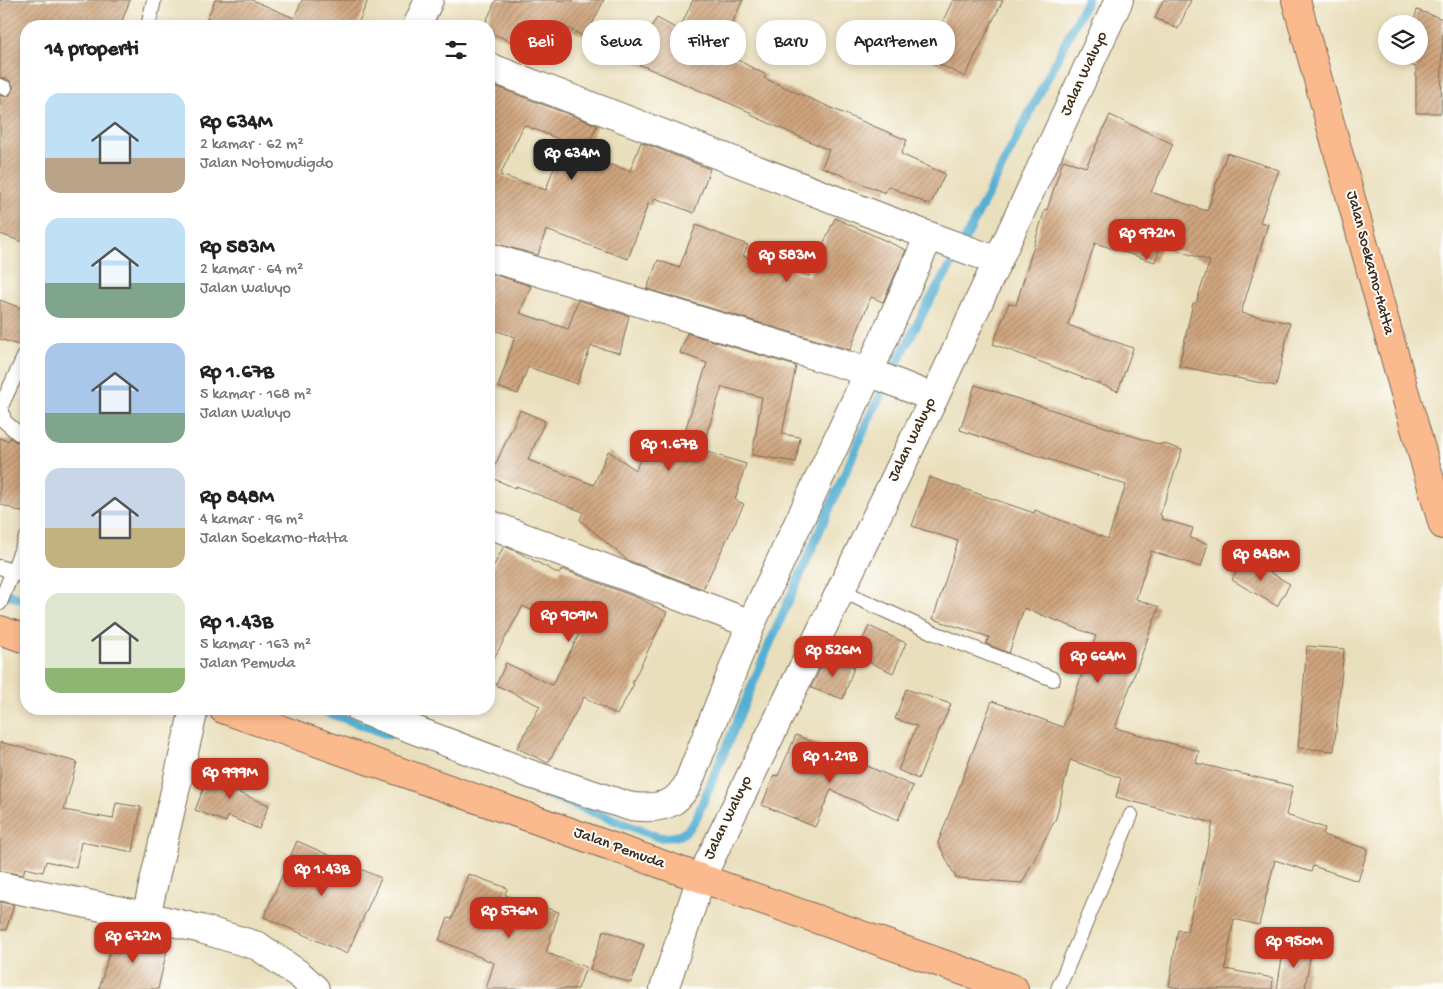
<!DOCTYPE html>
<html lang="id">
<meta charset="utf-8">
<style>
:root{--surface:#fff;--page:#f6f6f6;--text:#222;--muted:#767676;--accent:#c8321e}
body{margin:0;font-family:"Gochi Hand",sans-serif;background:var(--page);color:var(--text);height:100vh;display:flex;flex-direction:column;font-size:19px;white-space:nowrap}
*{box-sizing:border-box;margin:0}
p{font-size:16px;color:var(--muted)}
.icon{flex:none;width:28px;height:28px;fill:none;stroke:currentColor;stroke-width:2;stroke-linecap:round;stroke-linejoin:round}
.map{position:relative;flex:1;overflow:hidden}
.details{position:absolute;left:20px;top:20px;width:475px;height:695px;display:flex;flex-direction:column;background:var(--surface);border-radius:20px;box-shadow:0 2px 8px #0003}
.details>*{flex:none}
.banner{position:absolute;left:510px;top:20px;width:475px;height:45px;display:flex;gap:10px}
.fabs{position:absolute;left:1378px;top:15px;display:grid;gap:10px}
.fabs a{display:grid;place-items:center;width:50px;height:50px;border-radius:50%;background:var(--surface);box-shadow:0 2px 8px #0003;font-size:25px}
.price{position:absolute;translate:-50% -42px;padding:0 11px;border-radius:10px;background:var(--accent);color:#fff;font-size:16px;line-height:32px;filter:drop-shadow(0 1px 2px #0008)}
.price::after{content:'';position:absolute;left:50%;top:30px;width:15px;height:11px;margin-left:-8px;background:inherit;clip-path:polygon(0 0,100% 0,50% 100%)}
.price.current{background:#222;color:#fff}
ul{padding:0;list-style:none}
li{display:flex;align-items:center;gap:15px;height:125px;padding:0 25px}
li span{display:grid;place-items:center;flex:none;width:140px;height:100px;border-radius:15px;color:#555}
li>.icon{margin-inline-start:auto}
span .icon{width:60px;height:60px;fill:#fffc;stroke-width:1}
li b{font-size:21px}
h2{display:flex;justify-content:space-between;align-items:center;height:60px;padding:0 25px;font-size:21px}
.chip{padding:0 18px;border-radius:20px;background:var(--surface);box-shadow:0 2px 8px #0003;font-size:18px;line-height:45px}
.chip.current{background:var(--accent);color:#fff}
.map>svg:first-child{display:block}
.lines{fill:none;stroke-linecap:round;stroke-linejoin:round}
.stream{stroke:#55afd3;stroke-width:9}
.building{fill:url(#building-hatch);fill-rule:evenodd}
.service-casing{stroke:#786955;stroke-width:16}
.minor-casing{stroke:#786955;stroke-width:30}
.tertiary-casing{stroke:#786955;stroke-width:30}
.trunk-casing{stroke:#786955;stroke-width:30}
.service{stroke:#fff;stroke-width:14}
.minor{stroke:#fff;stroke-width:28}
.tertiary{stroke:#fff;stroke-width:28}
.trunk{stroke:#fbba8d;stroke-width:28}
.labels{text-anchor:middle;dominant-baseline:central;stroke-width:4;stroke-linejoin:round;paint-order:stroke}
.street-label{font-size:16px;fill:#3b2a1e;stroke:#fdfcf7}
</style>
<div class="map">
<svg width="1443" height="989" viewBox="0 0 1443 989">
<defs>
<pattern id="building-hatch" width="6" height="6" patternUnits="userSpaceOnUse" patternTransform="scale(1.25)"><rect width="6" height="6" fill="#cfa57e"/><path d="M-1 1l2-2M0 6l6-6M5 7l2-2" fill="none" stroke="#a98767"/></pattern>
</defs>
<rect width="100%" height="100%" fill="#fdfcf7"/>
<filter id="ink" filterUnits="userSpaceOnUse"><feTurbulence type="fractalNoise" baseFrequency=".02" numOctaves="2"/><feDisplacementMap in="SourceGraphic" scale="10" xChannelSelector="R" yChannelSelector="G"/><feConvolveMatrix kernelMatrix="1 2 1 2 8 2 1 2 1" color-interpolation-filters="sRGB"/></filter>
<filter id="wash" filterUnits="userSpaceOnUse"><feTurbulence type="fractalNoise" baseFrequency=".0096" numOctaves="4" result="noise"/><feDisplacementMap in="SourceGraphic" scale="20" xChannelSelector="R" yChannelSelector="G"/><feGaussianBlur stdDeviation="1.12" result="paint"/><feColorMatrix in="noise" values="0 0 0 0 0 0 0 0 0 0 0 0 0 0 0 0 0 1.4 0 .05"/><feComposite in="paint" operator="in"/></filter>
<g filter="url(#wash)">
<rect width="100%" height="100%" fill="#eadfbc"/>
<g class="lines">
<g class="stream">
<polyline points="0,591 26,601"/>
<polyline points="318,709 389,735"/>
<path d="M520 784 658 837C676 838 684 837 695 821L770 643 872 412 927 305 958 253 1087 0"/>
</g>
</g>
<g id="blocks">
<g class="building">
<polygon points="0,0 130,0 120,26 26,26 26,243 0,234 0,95 6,97 10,95 14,87 9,80 0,77"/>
<polygon points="215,0 252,0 294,18 302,0 368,0 357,26 204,26"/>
<polygon points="496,0 604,0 586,37 556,23 543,55 489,32 489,26 484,26"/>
<polygon points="693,0 743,0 719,50 766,75 764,78 854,118 907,140 901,154 945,174 930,205 888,186 885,193 822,167 829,150 751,115 752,113 636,63 636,49 657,18 679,30"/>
<polygon points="953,0 1003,0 965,77 925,57"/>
<polygon points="1163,0 1191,0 1178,29 1155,18"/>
<polygon points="1417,10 1443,19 1441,113 1416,113 1416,67 1401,62 1402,56 1419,56 1419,24 1413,24"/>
<path d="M489 84 597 125 584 156 630 171 641 142 710 169 694 213 655 198 652 205 648 204 628 259 546 230 538 255 489 242ZM524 125 563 141 546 190 500 175Z"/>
<polygon points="1110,115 1173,144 1151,192 1207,211 1227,153 1279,170 1260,222 1268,224 1241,313 1290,323 1276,386 1179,366 1193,303 1196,303 1210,261 1161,245 1155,262 1095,243 1068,325 1133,348 1118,391 993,344 1009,303 1016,305 1045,209 1047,210 1063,160 1086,167"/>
<polygon points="835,218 906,250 883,302 871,297 850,350 647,289 658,260 679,268 696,225 748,245 743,256 809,276"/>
<polygon points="489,273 531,286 520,313 568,329 578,300 629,316 620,353 591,346 577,384 528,367 518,394 498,387 515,337 489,328"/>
<polygon points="0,300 26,310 26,344 21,346 0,339"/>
<polygon points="687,333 796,366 782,434 800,437 796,462 752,455 762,397 722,387 701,450 746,464 735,500 744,504 703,589 627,560 580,520 583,512 516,486 515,488 490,477 520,410 545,421 528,460 594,485 608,451 636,470 650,433 681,443 707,363 680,353"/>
<polygon points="975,385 1161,445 1162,443 1182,450 1160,515 1162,516 1161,519 1193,528 1190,538 1208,544 1201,567 1151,551 1136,599 1159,607 1115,728 1199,751 1196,763 1293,786 1286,815 1325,828 1323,835 1368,849 1358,881 1313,866 1311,872 1275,860 1259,925 1234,919 1225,969 1273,978 1272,989 1183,989 1169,986 1178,930 1187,931 1213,823 1116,797 1121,778 1070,760 1056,818 1022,883 956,878 938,843 992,701 1063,727 1096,636 1024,608 1009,653 986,644 989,637 933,619 958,541 912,526 929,477 1034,513 1035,510 1108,539 1126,485 960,430"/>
<polygon points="0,438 8,441 10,438 15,441 26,445 26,514 0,504"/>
<polygon points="504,546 518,552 559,574 562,569 638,598 667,612 632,683 634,684 617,715 584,697 548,763 517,748 540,706 496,685 506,663 552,685 579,635 523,606 489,667 489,575"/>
<polygon points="1245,558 1290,584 1277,606 1232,580"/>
<polygon points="869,626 906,643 893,673 855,656"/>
<polygon points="1307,646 1344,649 1334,751 1298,748"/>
<polygon points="826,657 854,667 843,699 811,688"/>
<polygon points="906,689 951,704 918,779 898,770 917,726 895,719"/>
<polygon points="796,735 913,786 898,820 831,790 815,827 762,805 774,775 778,776"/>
<polygon points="0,742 77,762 64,810 113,819 116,803 141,807 133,852 81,842 76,868 46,861 43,872 25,868 23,875 0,871"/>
<polygon points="213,765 243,778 237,792 269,805 259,829 228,816 226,822 195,810"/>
<polygon points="297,841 381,878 347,954 264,917"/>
<polygon points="468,874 507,888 505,895 559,912 546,953 586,967 578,989 486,989 494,963 439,940 448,918 452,919"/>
<polygon points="0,902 14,905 6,930 0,930"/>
<polygon points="116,929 141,935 139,944 167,950 158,989 99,989"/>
<polygon points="604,930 644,945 631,983 590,969"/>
<polygon points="1284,946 1311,951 1305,989 1277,989"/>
</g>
</g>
</g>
<g filter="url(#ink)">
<use href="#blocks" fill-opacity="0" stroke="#786955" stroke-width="1"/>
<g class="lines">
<g class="service-casing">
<g id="service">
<polyline points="148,26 154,0"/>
<polyline points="0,86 5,88"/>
<polyline points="26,353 1,406 4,421 18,433 26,436"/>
<polyline points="0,567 26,577"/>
<polyline points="840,590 932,632 1053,679"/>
<polyline points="0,603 26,538"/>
<polyline points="1058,989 1131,815"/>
</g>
</g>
<g class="minor-casing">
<g id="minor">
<polyline points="417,26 429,0"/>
<polyline points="489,67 940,240 998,261"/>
<polyline points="489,257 869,372 934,398"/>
<polyline points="489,524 751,624"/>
<path d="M360 709 530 774 628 806C642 808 660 809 673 801 678 798 683 791 687 786L751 624 869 372 929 236"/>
<polyline points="0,886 146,916 201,929 258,946 300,975 315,989"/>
<polyline points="146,916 194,709"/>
</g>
</g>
<g class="tertiary-casing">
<polyline id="tertiary" points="664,989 701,878 934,398 1119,0"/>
</g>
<g class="trunk-casing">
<g id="trunk">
<polyline points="1296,0 1404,390 1443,525"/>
<polyline points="0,630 26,639"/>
<polyline points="223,709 1014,989"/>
</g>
</g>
<use href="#service" class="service"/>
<use href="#minor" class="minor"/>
<use href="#tertiary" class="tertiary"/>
<use href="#trunk" class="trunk"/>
</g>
</g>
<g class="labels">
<g class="street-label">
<text transform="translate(1085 74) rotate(-65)">Jalan Waluyo</text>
<text transform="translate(1369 263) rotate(75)">Jalan Soekarno-Hatta</text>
<text transform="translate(913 440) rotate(-64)">Jalan Waluyo</text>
<text transform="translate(729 818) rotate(-64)">Jalan Waluyo</text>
<text transform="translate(619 849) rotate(20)">Jalan Pemuda</text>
</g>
</g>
</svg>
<div class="fabs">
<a><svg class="icon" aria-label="layers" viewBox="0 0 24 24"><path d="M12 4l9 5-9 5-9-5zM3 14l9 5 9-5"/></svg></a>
</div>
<b class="price current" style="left:572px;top:181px">Rp 634M</b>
<b class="price" style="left:1147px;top:261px">Rp 972M</b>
<b class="price" style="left:787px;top:283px">Rp 583M</b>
<b class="price" style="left:669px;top:472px">Rp 1.67B</b>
<b class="price" style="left:1261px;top:582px">Rp 848M</b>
<b class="price" style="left:569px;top:643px">Rp 909M</b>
<b class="price" style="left:833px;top:678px">Rp 526M</b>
<b class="price" style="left:1098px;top:684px">Rp 664M</b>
<b class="price" style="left:830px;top:784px">Rp 1.21B</b>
<b class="price" style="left:230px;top:800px">Rp 999M</b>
<b class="price" style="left:322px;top:897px">Rp 1.43B</b>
<b class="price" style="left:509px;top:939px">Rp 576M</b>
<b class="price" style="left:133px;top:964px">Rp 672M</b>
<b class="price" style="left:1294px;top:969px">Rp 950M</b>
<div class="banner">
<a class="chip current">Beli</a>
<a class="chip">Sewa</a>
<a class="chip">Filter</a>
<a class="chip">Baru</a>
<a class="chip">Apartemen</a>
</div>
<section class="details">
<h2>14 properti<svg class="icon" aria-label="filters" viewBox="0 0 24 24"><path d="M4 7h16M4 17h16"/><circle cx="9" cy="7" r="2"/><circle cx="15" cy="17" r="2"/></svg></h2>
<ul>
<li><span style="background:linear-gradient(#bfe0f5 65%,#b9a48a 0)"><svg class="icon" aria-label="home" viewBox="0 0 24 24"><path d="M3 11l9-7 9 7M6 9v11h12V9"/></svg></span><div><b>Rp 634M</b><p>2 kamar · 62 m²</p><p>Jalan Notomudigdo</p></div></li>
<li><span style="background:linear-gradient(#bfe0f5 65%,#7fa58c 0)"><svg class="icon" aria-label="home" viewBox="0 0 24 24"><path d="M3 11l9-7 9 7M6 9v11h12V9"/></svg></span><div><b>Rp 583M</b><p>2 kamar · 64 m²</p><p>Jalan Waluyo</p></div></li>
<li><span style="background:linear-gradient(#a9c7e8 70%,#7fa58c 0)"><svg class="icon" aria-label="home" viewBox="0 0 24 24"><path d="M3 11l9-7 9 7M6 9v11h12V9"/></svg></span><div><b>Rp 1.67B</b><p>5 kamar · 168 m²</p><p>Jalan Waluyo</p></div></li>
<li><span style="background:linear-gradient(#c9d6e8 60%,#c2b280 0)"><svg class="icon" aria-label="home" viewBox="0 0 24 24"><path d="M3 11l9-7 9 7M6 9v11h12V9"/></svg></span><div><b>Rp 848M</b><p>4 kamar · 96 m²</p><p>Jalan Soekarno-Hatta</p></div></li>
<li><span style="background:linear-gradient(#dfe7d0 75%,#8fb573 0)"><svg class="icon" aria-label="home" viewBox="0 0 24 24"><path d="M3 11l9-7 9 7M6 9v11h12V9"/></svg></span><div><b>Rp 1.43B</b><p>5 kamar · 163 m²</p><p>Jalan Pemuda</p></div></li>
</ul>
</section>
</div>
